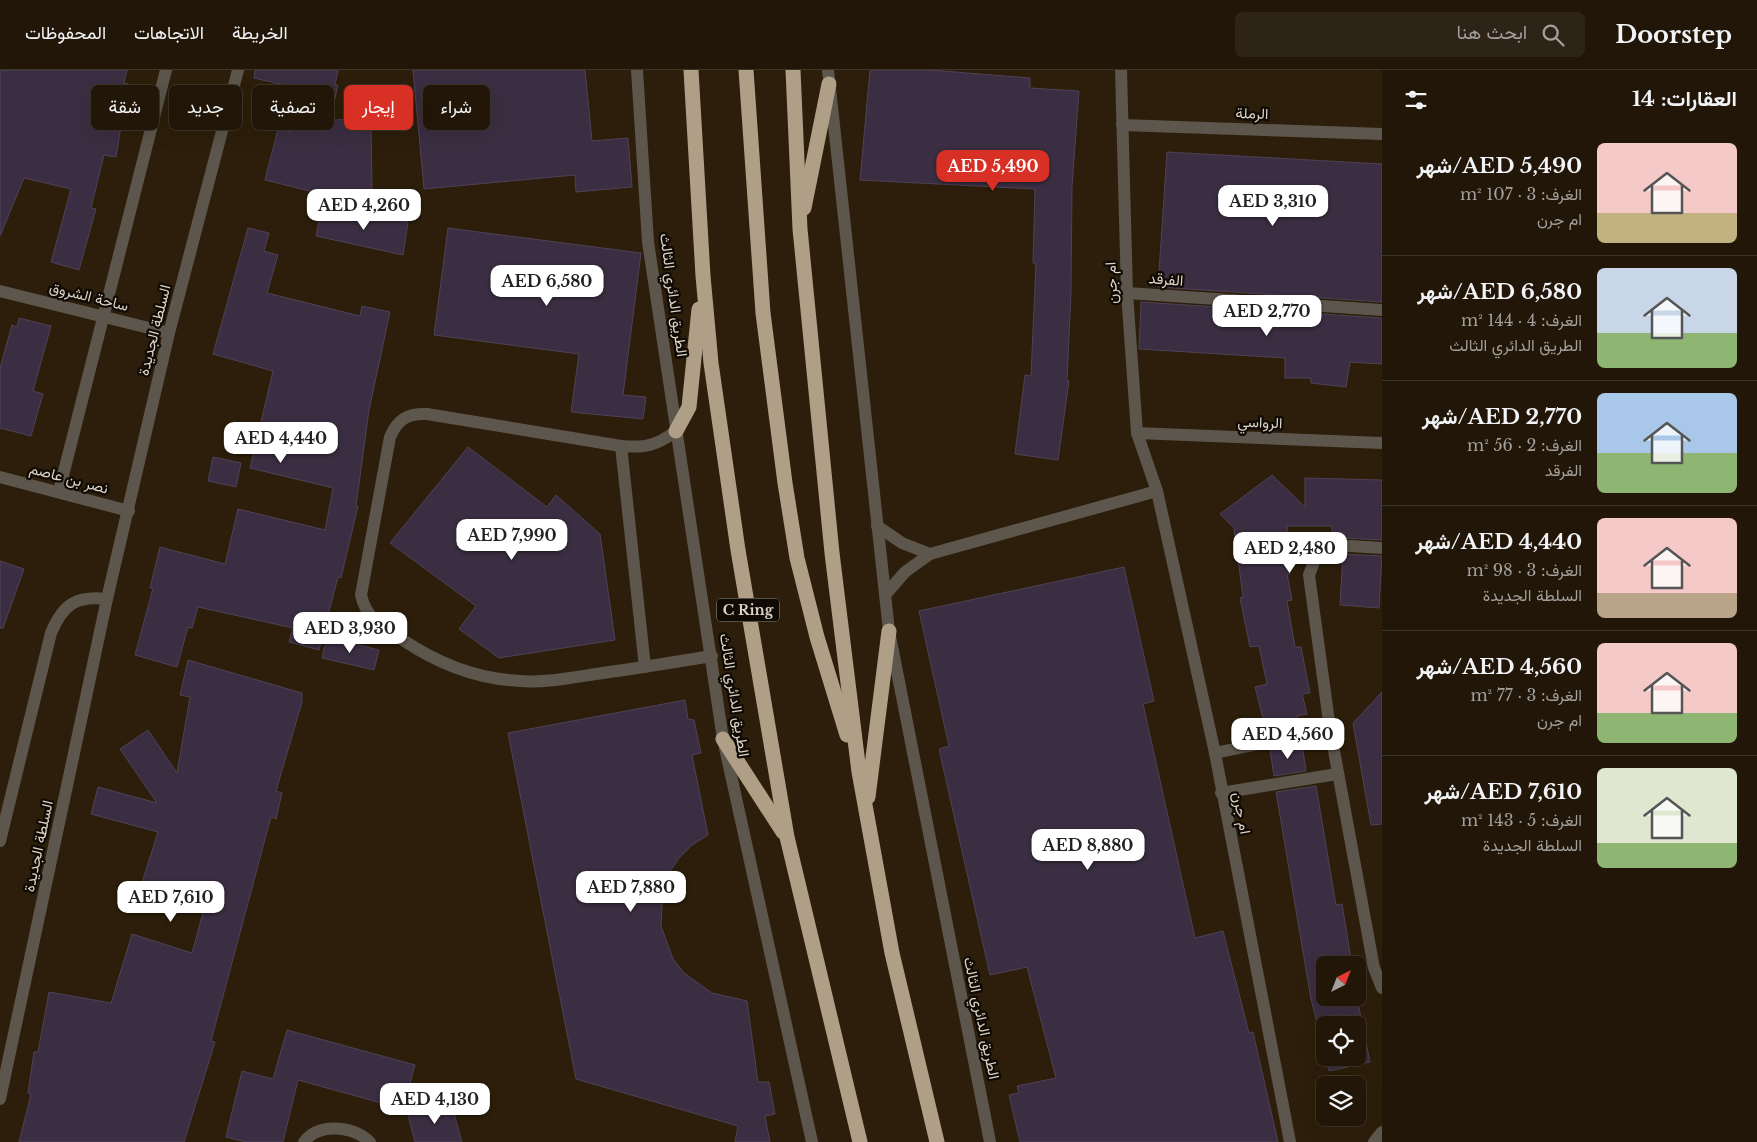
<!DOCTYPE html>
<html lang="ar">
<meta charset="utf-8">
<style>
:root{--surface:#211608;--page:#2d2316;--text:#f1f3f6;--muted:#a29f9c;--line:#3e3529;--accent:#d93025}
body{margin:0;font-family:"Libre Baskerville",Vazirmatn,serif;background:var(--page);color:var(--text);direction:rtl;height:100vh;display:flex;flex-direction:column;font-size:19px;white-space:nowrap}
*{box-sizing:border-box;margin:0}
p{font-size:16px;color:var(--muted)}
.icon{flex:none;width:28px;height:28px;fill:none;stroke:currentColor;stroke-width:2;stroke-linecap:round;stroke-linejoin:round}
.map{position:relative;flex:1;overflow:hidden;direction:ltr}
.details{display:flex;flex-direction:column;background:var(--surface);width:375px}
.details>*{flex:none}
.hud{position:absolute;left:15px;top:15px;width:475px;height:45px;direction:rtl;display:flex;gap:10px}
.needle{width:32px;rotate:42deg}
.controls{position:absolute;left:1316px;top:886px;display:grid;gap:10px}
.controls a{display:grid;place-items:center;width:50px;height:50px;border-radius:8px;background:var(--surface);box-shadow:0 5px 20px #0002,0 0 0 1px var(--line);font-size:25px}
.price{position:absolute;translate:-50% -42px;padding:0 11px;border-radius:10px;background:#fff;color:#222;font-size:16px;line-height:32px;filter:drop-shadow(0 1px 2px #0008)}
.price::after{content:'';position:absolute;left:50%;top:30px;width:15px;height:11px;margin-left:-8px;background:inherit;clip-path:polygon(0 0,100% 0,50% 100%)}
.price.current{background:var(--accent);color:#fff}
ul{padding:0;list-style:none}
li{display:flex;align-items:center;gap:15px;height:125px;padding:0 20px}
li+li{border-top:1px solid var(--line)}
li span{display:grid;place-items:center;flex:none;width:140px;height:100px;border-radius:8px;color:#555}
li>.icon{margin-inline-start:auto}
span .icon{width:60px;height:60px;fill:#fffc;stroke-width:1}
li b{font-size:21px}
h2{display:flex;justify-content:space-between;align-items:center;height:60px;padding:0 20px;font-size:21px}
.chip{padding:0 18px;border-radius:8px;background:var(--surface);box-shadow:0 5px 20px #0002,0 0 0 1px var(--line);font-size:18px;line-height:45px}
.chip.current{background:var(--accent);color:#fff}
header{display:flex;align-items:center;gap:30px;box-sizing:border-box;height:70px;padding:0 25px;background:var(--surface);border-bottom:1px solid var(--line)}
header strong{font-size:24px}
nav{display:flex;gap:28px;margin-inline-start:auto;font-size:18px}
.search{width:350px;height:45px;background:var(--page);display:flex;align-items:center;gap:12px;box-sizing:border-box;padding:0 18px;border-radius:8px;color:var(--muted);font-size:19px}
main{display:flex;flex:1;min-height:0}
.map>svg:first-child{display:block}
.building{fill:#3b2e42;stroke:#4f4257}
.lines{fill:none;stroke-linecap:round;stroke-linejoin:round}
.minor{stroke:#5c564c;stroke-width:12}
.highway{stroke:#af9f87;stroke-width:15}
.labels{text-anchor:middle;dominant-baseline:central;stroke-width:4.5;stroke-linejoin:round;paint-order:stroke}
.shield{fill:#0f0a03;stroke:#9e978c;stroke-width:1}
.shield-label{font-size:14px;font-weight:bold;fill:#dcd3c7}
.street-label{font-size:15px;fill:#dcd3c7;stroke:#0f0a03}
</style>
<header>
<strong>Doorstep</strong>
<div class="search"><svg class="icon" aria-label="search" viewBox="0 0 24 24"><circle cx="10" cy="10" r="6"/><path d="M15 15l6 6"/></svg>ابحث هنا</div>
<nav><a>الخريطة</a><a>الاتجاهات</a><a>المحفوظات</a></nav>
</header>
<main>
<section class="details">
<h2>العقارات: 14<svg class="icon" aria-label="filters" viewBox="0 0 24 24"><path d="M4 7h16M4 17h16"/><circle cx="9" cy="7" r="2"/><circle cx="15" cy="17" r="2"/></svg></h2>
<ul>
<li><span style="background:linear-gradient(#f6c9c9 70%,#c2b280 0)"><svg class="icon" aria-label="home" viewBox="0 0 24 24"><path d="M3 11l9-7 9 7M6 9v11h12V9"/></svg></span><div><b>AED 5,490/شهر</b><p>الغرف: 3 · 107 m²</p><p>ام جرن</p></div></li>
<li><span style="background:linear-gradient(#c9d6e8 65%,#8fb573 0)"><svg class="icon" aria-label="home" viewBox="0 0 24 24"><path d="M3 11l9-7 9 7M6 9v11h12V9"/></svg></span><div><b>AED 6,580/شهر</b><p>الغرف: 4 · 144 m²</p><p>الطريق الدائري الثالث</p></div></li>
<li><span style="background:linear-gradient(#a9c7e8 60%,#8fb573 0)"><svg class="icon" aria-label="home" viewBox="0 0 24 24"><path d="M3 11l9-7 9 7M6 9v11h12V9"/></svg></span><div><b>AED 2,770/شهر</b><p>الغرف: 2 · 56 m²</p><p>الفرقد</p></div></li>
<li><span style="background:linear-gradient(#f6c9c9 75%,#b9a48a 0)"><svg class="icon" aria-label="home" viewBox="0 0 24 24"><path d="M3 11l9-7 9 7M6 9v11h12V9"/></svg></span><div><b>AED 4,440/شهر</b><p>الغرف: 3 · 98 m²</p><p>السلطة الجديدة</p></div></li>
<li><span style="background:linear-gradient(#f6c9c9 70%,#8fb573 0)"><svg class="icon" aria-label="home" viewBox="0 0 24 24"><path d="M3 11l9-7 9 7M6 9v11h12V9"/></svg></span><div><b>AED 4,560/شهر</b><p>الغرف: 3 · 77 m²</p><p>ام جرن</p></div></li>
<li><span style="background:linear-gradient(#dfe7d0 75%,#8fb573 0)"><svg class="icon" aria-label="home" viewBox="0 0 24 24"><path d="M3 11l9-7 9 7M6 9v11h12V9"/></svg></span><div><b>AED 7,610/شهر</b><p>الغرف: 5 · 143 m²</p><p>السلطة الجديدة</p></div></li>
</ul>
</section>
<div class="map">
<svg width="1382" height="1072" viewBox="0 0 1382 1072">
<rect width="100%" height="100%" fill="#2c1e0a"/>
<g class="building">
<polygon points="0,0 127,0 124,13 128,14 116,87 104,85 91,138 96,139 79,200 51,192 71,119 24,108 0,166"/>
<polygon points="255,0 338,0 335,15 338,15 330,50 371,49 372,123 334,127 265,110 278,59 291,62 301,19 254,8"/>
<polygon points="413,0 585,0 592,71 628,68 632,117 576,122 575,105 424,119"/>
<polygon points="870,0 930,0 1030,8 1030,18 1079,21 1072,116 1071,223 1067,311 1069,311 1058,390 1015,384 1025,305 1031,306 1036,193 1033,193 1035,119 860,110"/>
<polygon points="1167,82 1382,94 1382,232 1158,217"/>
<polygon points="321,141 408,152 403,185 316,166"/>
<polygon points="248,158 269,163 264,181 278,185 267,223 360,246 362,236 390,242 369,340 356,436 358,436 341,508 338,507 319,580 289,572 293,558 198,537 192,558 188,557 177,597 135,585 153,518 150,518 160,477 225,494 238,439 325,460 333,418 250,398 273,301 213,284"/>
<polygon points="448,158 641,183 623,325 646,327 643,349 571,342 579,284 434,265"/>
<polygon points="1141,232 1382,248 1382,294 1350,292 1346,317 1311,313 1311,308 1285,308 1285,288 1139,279"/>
<polygon points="19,248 51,256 33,321 43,324 31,366 0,358 0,298 12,255 17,257"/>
<polygon points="468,377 547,437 556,425 600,464 615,570 499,588 459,559 476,536 390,473"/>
<polygon points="213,387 241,393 236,417 208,411"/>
<polygon points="1272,405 1305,437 1305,408 1382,410 1382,470 1344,468 1344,463 1332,463 1332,456 1287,456 1290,504 1287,504 1292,530 1287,531 1295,577 1301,577 1310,623 1302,624 1307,644 1297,646 1299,657 1267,664 1255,617 1267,614 1259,576 1250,577 1240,528 1243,527 1234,458 1220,444"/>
<polygon points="1343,484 1382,486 1379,538 1340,535"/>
<polygon points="0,491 24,499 3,558 0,558"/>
<polygon points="1124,497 1154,631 1143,634 1195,868 1223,861 1249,963 1253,962 1278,1072 1020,1072 1009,1025 1019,1023 1017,1016 1056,1008 1027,897 990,905 939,679 949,676 919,541"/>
<polygon points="327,567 379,580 374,600 322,588"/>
<polygon points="188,590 302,623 302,632 276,721 282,723 276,749 271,747 211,971 215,972 184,1072 19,1072 31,1024 28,1023 34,982 38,982 49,922 111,933 132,864 192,883 204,839 140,819 158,762 91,744 98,717 157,733 120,679 148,660 177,703 190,627 180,625"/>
<polygon points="1382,622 1382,754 1371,755 1353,653"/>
<polygon points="685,630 688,649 694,650 701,683 692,685 708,765 692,775 679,788 669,803 663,820 661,856 673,889 684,903 712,923 747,931 758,1012 769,1012 775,1044 765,1046 770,1072 735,1072 738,1056 576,1009 508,663"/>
<polygon points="1302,673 1306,701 1274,706 1270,680"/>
<polygon points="1316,716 1336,835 1342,834 1352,895 1325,895 1325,928 1357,928 1370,992 1329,1001 1326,988 1358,988 1358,955 1325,955 1325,984 1311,929 1276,722"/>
<polygon points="287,960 415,995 403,1039 298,1010 283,1072 246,1072 226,1067 242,1001 273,1009"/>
<polygon points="451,1033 462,1072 415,1072 408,1045"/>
</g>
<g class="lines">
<g class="minor">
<polyline points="637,0 648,172 723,669 812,1072"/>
<polyline points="828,0 889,561 990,1072"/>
<polyline points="1121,0 1127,223 1137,363 1157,421 1215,683 1290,1072"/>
<polyline points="1122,55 1382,64"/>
<polyline points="0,221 169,263"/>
<polyline points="1127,223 1382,240"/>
<path d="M676 361C656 376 645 378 621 376L427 344C408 343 398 349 390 367L361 525C366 549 384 558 403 570 437 593 478 609 520 611 548 613 575 607 603 603 639 598 675 592 712 586"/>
<polyline points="1137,363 1382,373"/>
<polyline points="621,376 645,597"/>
<polyline points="0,407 129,441"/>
<polyline points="59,421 166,0"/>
<polyline points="877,456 902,473 930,484"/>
<polyline points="1382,478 1334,475 1317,484 1309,505 1330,659 1374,898 1382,918"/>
<polyline points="885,525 905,502 930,484 1157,421"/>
<polyline points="1215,683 1330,659"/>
<polyline points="1221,723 1337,704"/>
<path d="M0 771 51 563C63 534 77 525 107 529"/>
<polyline points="0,1029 107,529 169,263 238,0"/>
<path d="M304 1072C319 1052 353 1056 370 1072"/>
<polyline points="1374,1072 1382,1062"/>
</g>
<g class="highway">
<polyline points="691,0 703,206 711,293 738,480 787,767 860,1072"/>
<polyline points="746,0 763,243 785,413 797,488 817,567 847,665"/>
<polyline points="793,0 800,159 832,483 859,702 892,883 937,1072"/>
<polyline points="804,138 829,14"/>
<polyline points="676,361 689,337 699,239"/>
<polyline points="723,669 783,762"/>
<polyline points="868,727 889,561"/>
</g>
</g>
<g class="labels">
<rect class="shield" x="717" y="528.5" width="62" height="23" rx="4"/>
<g class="shield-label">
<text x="748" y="540">C Ring</text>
</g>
<g class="street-label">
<text transform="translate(1252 43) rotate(2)">الرملة</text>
<text transform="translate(1166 209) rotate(4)">الفرقد</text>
<text transform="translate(1111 213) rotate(-93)">ام جرن</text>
<text transform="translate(674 225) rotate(82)">الطريق الدائري الثالث</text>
<text transform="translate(89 226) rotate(14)">ساحة الشروق</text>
<text transform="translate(154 260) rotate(-76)">السلطة الجديدة</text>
<text transform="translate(1260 352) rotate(2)">الرواسي</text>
<text transform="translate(69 408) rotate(15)">نصر بن عاصم</text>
<text transform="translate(735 625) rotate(81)">الطريق الدائري الثالث</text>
<text transform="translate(1242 743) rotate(79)">ام جرن</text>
<text transform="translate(38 776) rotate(-78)">السلطة الجديدة</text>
<text transform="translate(982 948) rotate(78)">الطريق الدائري الثالث</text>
</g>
</g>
</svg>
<div class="controls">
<a><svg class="needle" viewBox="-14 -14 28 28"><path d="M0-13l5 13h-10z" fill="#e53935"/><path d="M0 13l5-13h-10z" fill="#a29f9c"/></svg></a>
<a><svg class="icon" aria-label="locate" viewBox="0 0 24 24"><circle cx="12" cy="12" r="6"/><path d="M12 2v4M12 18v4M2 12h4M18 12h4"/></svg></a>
<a><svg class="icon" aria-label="layers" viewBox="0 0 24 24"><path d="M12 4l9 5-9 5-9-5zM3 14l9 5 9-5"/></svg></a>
</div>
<b class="price current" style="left:993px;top:122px">AED 5,490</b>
<b class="price" style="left:1273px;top:157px">AED 3,310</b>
<b class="price" style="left:364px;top:161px">AED 4,260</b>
<b class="price" style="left:547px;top:237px">AED 6,580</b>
<b class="price" style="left:1267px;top:267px">AED 2,770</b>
<b class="price" style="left:281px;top:394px">AED 4,440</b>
<b class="price" style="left:512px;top:491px">AED 7,990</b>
<b class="price" style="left:1290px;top:504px">AED 2,480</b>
<b class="price" style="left:350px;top:584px">AED 3,930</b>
<b class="price" style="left:1288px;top:690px">AED 4,560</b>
<b class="price" style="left:1088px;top:801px">AED 8,880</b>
<b class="price" style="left:631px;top:843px">AED 7,880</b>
<b class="price" style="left:171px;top:853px">AED 7,610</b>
<b class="price" style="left:435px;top:1055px">AED 4,130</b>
<div class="hud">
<a class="chip">شراء</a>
<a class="chip current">إيجار</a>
<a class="chip">تصفية</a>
<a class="chip">جديد</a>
<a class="chip">شقة</a>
</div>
</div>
</main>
